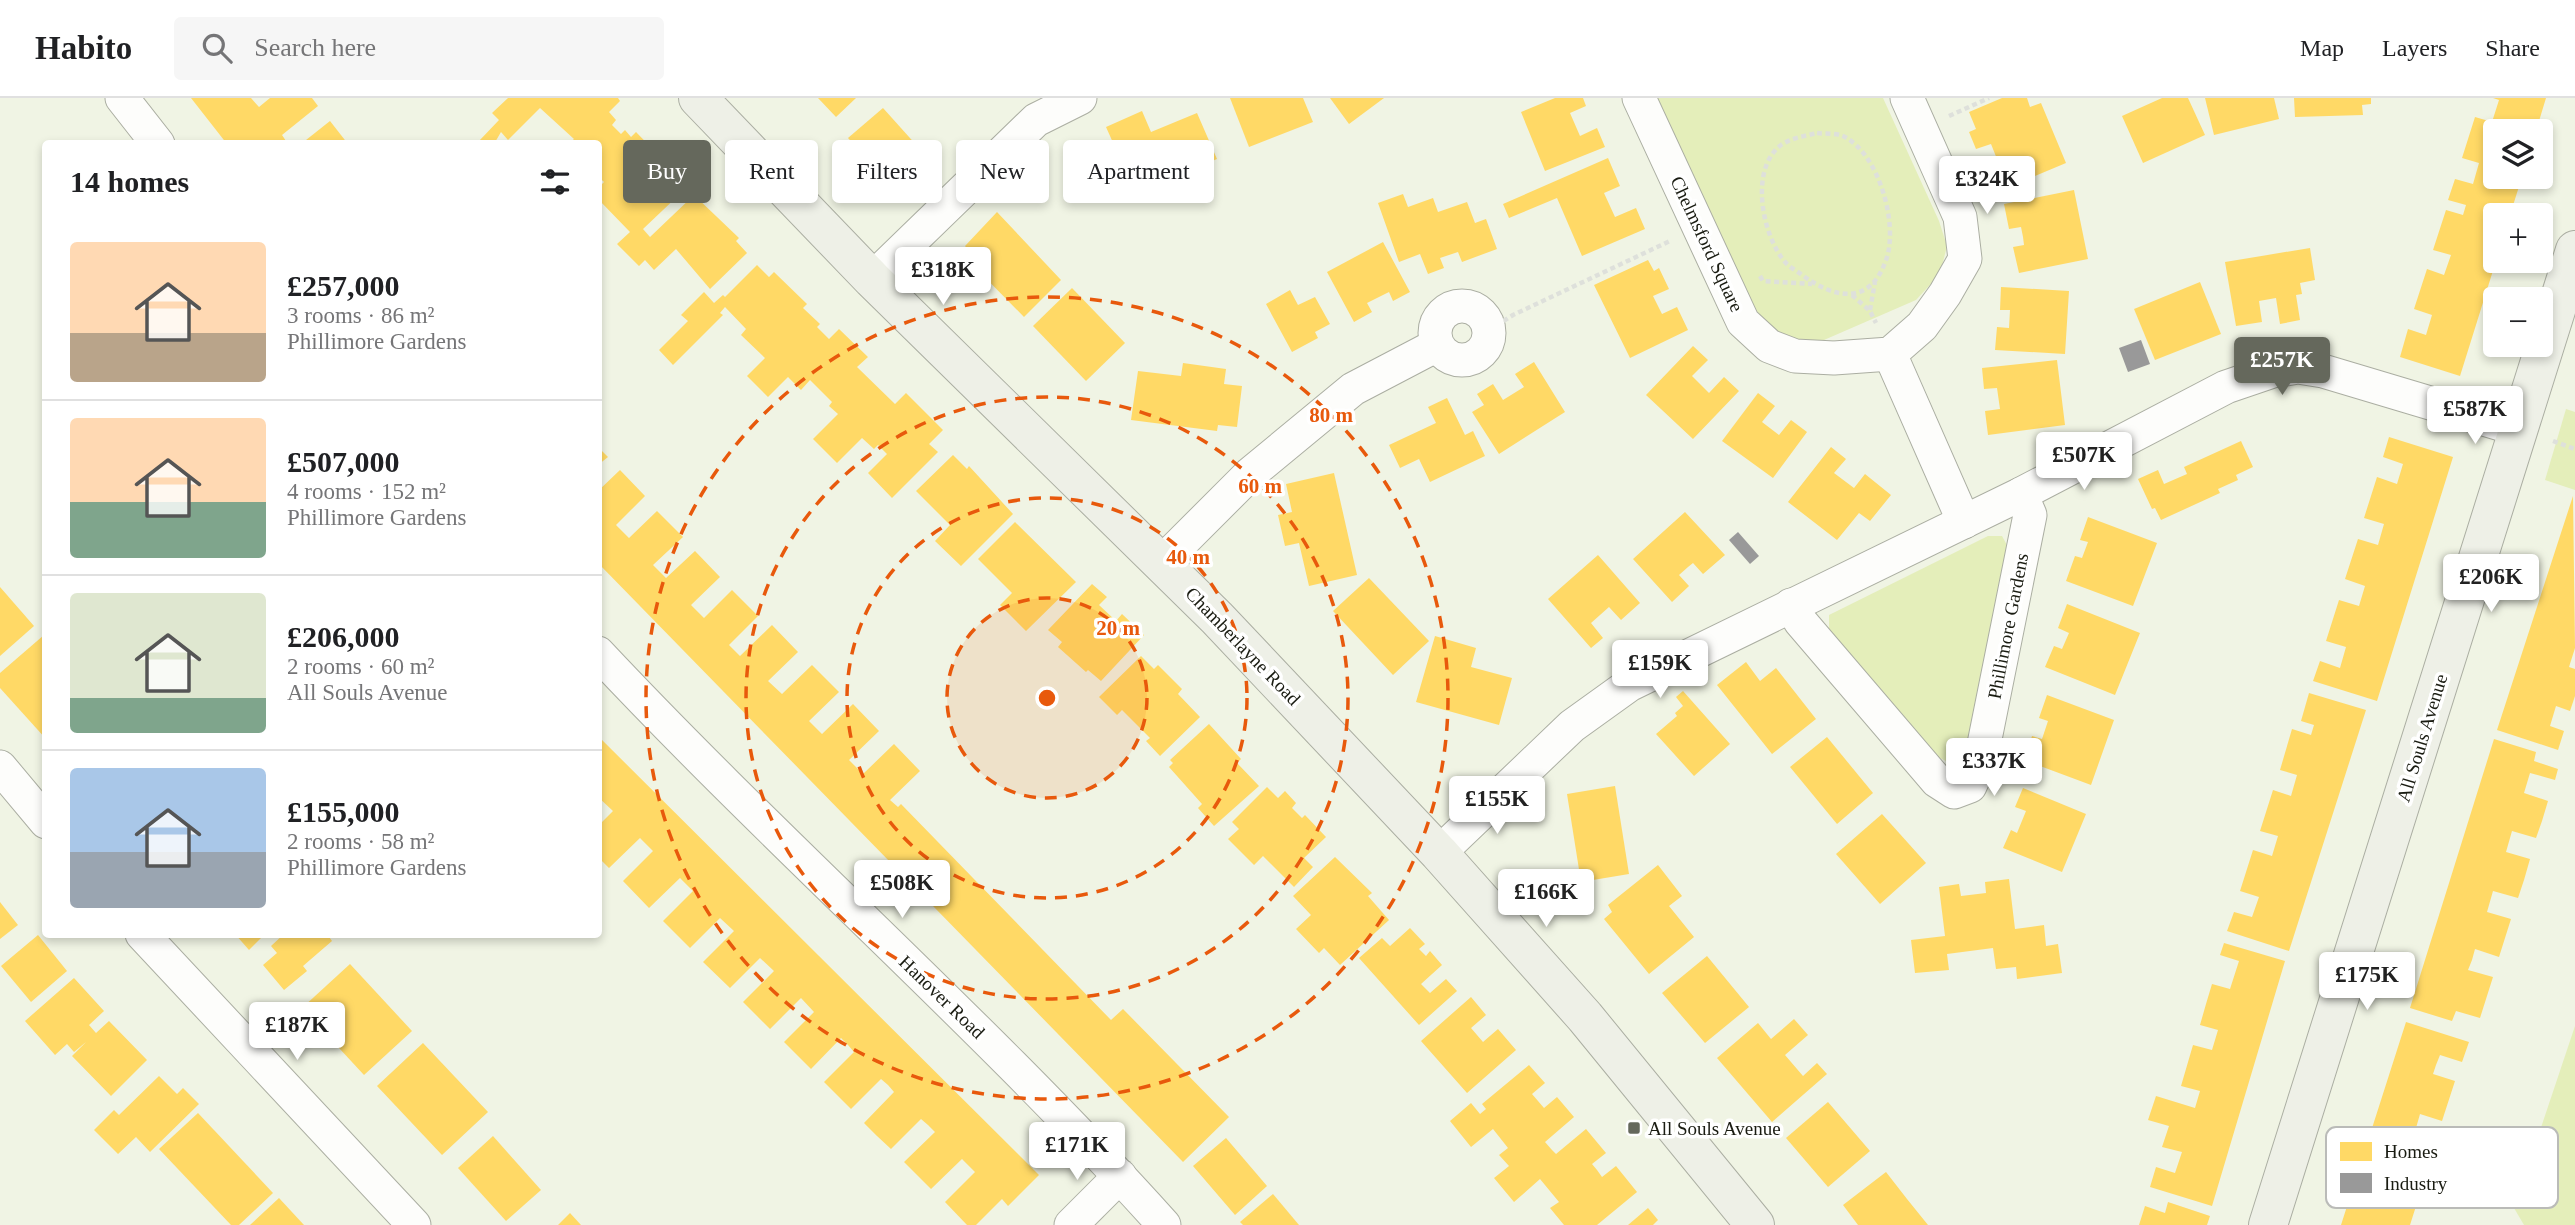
<!DOCTYPE html>
<meta charset="utf-8">
<style>
:root{--surface:#fff;--page:#f6f6f6;--text:#202124;--muted:#757577;--line:#e0e0e0;--accent:#65685c}
body{margin:0;font-family:Georgia,serif;background:var(--page);color:var(--text);height:100vh;display:flex;flex-direction:column;font-size:26px;white-space:nowrap}
*{box-sizing:border-box;margin:0}
p{font-size:23px;color:var(--muted)}
.icon{flex:none;width:38px;height:38px;fill:none;stroke:currentColor;stroke-width:2;stroke-linecap:round;stroke-linejoin:round}
.map{position:relative;flex:1;overflow:hidden}
.sheet{position:absolute;left:42px;top:42px;width:560px;height:798px;display:flex;flex-direction:column;background:var(--surface);border-radius:7px;box-shadow:0 4px 10px #0003}
.sheet>*{flex:none}
.hud{position:absolute;left:623px;top:42px;width:665px;height:63px;display:flex;gap:14px}
.tools{position:absolute;left:2483px;top:21px;display:grid;gap:14px}
.tools a{display:grid;place-items:center;width:70px;height:70px;border-radius:7px;background:var(--surface);box-shadow:0 4px 10px #0003;font-size:35px}
.price{position:absolute;translate:-50% -60px;padding:0 16px;border-radius:7px;background:#fff;color:#222;font-size:23px;line-height:46px;filter:drop-shadow(0 2px 4px #0008)}
.price::after{content:'';position:absolute;left:50%;top:42px;width:21px;height:16px;margin-left:-10px;background:inherit;clip-path:polygon(0 0,100% 0,50% 100%)}
.price.active{background:var(--accent);color:#fff}
ul{padding:0;list-style:none}
li{display:flex;align-items:center;gap:21px;height:175px;padding:0 28px}
li+li{border-top:2px solid var(--line)}
li span{display:grid;place-items:center;flex:none;width:196px;height:140px;border-radius:7px;color:#555}
li>.icon{margin-inline-start:auto}
span .icon{width:84px;height:84px;fill:#fffc;stroke-width:1}
li b{font-size:30px}
h2{display:flex;justify-content:space-between;align-items:center;height:84px;padding:0 28px;font-size:30px}
.pill{padding:0 24px;border-radius:7px;background:var(--surface);box-shadow:0 4px 10px #0003;font-size:24px;line-height:63px}
.pill.active{background:var(--accent);color:#fff}
header{display:flex;align-items:center;gap:42px;box-sizing:border-box;height:98px;padding:0 35px;background:var(--surface);border-bottom:2px solid var(--line)}
header strong{font-size:33px}
nav{display:flex;gap:38px;margin-inline-start:auto;font-size:24px}
.search{width:490px;height:63px;background:var(--page);display:flex;align-items:center;gap:18px;box-sizing:border-box;padding:0 24px;border-radius:7px;color:var(--muted);font-size:26px}
.map>svg:first-child{display:block}
.green{fill:#e4eeba}
.homes{fill:#ffd966}
.industry{fill:#999}
.lines{fill:none;stroke-linecap:round;stroke-linejoin:round}
.street-casing{stroke:#abaea2;stroke-width:35}
.secondary-casing{stroke:#abaea2;stroke-width:40}
.path{stroke:#dee0db;stroke-width:4.5;stroke-dasharray:5 3.5;stroke-linecap:butt}
.street{stroke:#fdfdfb;stroke-width:33}
.secondary{stroke:#eef0e7;stroke-width:38}
.ring{fill:none;stroke:#e8590c;stroke-width:3.5;stroke-dasharray:12 9}
.poi-dot{fill:#65685c;stroke:#fff;stroke-width:2.5}
.labels{text-anchor:middle;dominant-baseline:central;stroke-width:7;stroke-linejoin:round;paint-order:stroke}
.street-label{font-size:19px;fill:#1a1c12;stroke:#fff}
.poi-label{font-size:19px;fill:#1a1c12;stroke:#fff;text-anchor:start}
.key{fill:#fff;stroke:#babbb8;stroke-width:2}
.key-label{font-size:19px;fill:#1a1c12}
.centre{fill:#e8590c;stroke:#fff;stroke-width:3.5}
.ring-label{font-size:21px;text-anchor:middle;font-weight:bold;fill:#e8590c;stroke:#fff;stroke-width:7;stroke-linejoin:round;paint-order:stroke}
</style>
<header>
<strong>Habito</strong>
<div class="search"><svg class="icon" aria-label="search" viewBox="0 0 24 24"><circle cx="10" cy="10" r="6"/><path d="M15 15l6 6"/></svg>Search here</div>
<nav><a>Map</a><a>Layers</a><a>Share</a></nav>
</header>
<div class="map">
<svg width="2575" height="1127" viewBox="0 0 2575 1127">
<rect width="100%" height="100%" fill="#f0f4e4"/>
<g class="green">
<polygon points="1657,0 1883,0 1939,123 1947,148 1940,176 1916,202 1824,242 1787,242 1757,222"/>
<polygon points="2566,311 2575,314 2575,392 2545,382"/>
<polygon points="1988,438 2002,438 2008,449 1967,649 1960,659 1948,664 1936,658 1829,532 1829,517"/>
<polygon points="2575,928 2575,1127 2524,1127 2514,1110"/>
</g>
<g class="homes">
<polygon points="191,0 251,0 259,9 270,0 312,0 318,8 282,37 288,46 227,46"/>
<polygon points="508,0 618,0 620,3 609,14 616,22 612,27 621,36 625,32 631,39 636,34 672,71 666,77 682,94 643,131 650,139 694,97 739,140 736,143 747,155 710,191 676,151 654,172 645,162 639,168 617,146 630,134 598,101 598,90 604,84 598,78 598,46 568,46 574,41 540,10 508,42 501,34 494,46 479,43 499,22 492,15"/>
<polygon points="818,0 856,0 836,19"/>
<polygon points="1230,0 1303,0 1313,24 1249,49"/>
<polygon points="1330,0 1384,0 1349,26"/>
<polygon points="1555,0 1583,0 1586,8 1570,15 1580,38 1597,30 1605,49 1545,73 1521,14"/>
<polygon points="2002,0 2027,0 2030,9 2041,5 2066,65 1997,94 1987,70 1999,66 1991,46 1976,51 1969,34 1976,31 1969,14"/>
<polygon points="2162,0 2188,0 2205,37 2143,65 2122,18"/>
<polygon points="2205,0 2274,0 2279,21 2214,37"/>
<polygon points="2294,0 2371,0 2371,6 2362,7 2363,17 2295,19"/>
<polygon points="2493,0 2546,0 2536,33 2496,33 2496,79 2522,79 2510,117 2496,117 2496,163 2460,278 2400,259 2408,231 2426,237 2432,217 2414,211 2427,171 2444,177 2451,157 2433,152 2446,112 2463,117 2466,107 2448,102 2455,81 2473,86 2479,65 2462,60 2475,19 2492,24 2499,2"/>
<polygon points="883,10 927,59 893,90 848,40"/>
<polygon points="1142,13 1151,34 1197,15 1217,61 1154,88 1142,59 1123,67 1106,29"/>
<polygon points="330,23 348,46 301,46"/>
<polygon points="1608,60 1620,88 1604,95 1615,119 1636,110 1645,131 1582,158 1557,100 1509,120 1503,106"/>
<polygon points="2074,92 2088,161 2019,175 2013,149 2024,147 2023,139 2021,129 2009,131 2004,106"/>
<polygon points="1403,96 1408,109 1433,100 1438,114 1467,104 1475,125 1486,121 1497,151 1462,164 1458,154 1440,160 1444,170 1428,176 1420,156 1399,164 1378,105"/>
<polygon points="997,114 1061,182 1024,219 966,160 971,155 965,148"/>
<polygon points="1383,144 1410,194 1393,203 1389,194 1367,205 1372,214 1354,224 1327,174"/>
<polygon points="2310,150 2315,182 2300,185 2302,196 2296,197 2300,222 2280,226 2276,200 2259,203 2262,224 2236,228 2225,164"/>
<polygon points="1648,162 1654,173 1659,170 1669,191 1653,198 1662,216 1677,209 1688,232 1630,260 1594,187"/>
<polygon points="757,167 769,179 774,174 807,206 803,210 820,226 817,229 829,241 839,231 868,259 857,269 895,306 906,295 943,332 929,346 938,354 892,400 868,375 887,356 878,347 874,351 862,340 837,365 813,341 838,316 829,308 832,304 810,282 801,292 788,279 768,299 747,278 765,260 741,237 746,231 725,209 720,215 723,217 673,267 659,252 688,223 681,217 704,194 714,205 723,197 725,199"/>
<polygon points="2200,184 2221,236 2155,262 2134,211"/>
<polygon points="2001,189 2069,193 2065,256 1995,252 1997,229 2009,230 2010,212 2000,212"/>
<polygon points="1072,190 1125,245 1086,283 1033,228"/>
<polygon points="1290,192 1298,207 1315,199 1330,226 1315,234 1318,240 1292,254 1266,206"/>
<polygon points="1693,248 1708,262 1692,278 1709,295 1724,279 1739,293 1693,341 1646,297"/>
<polygon points="2057,262 2065,327 1988,337 1985,313 2000,311 1997,290 1984,291 1982,270"/>
<polygon points="1534,264 1565,314 1499,356 1472,314 1484,307 1477,296 1493,286 1503,302 1524,289 1515,276"/>
<polygon points="1183,265 1226,271 1224,286 1242,288 1237,329 1218,327 1217,333 1131,322 1138,273 1181,278"/>
<polygon points="1758,295 1775,308 1762,324 1779,337 1791,322 1807,334 1773,380 1722,343"/>
<polygon points="1447,300 1465,337 1473,333 1485,358 1430,384 1419,361 1400,370 1389,347 1436,325 1428,309"/>
<polygon points="2389,339 2453,359 2377,603 2313,583 2320,563 2340,570 2346,549 2326,543 2339,502 2359,508 2365,488 2345,481 2358,441 2378,447 2384,426 2364,420 2377,379 2397,386 2403,366 2383,359"/>
<polygon points="2241,343 2253,369 2236,377 2238,382 2218,391 2220,395 2161,422 2155,410 2152,411 2138,381 2158,372 2164,386 2187,376 2184,369"/>
<polygon points="598,349 608,359 598,367"/>
<polygon points="1831,349 1846,361 1834,375 1854,390 1865,376 1891,397 1870,423 1859,415 1837,442 1788,404"/>
<polygon points="953,357 967,371 969,368 1013,416 961,468 935,443 950,427 916,393"/>
<polygon points="620,372 645,398 616,427 629,440 657,413 683,439 653,467 666,480 695,453 720,479 691,507 704,520 732,492 758,518 729,547 740,558 772,527 798,554 768,583 782,596 812,567 839,594 809,623 822,636 853,606 879,633 849,662 863,676 894,646 920,673 890,702 898,709 901,706 1111,922 1123,911 1229,1019 1183,1064 598,465 598,393"/>
<polygon points="1334,375 1357,477 1309,488 1299,445 1285,448 1278,417 1292,414 1286,386"/>
<polygon points="2573,398 2575,550 2569,569 2575,571 2575,598 2570,613 2556,608 2550,628 2564,633 2558,652 2497,632"/>
<polygon points="1685,414 1725,457 1703,476 1693,465 1688,469 1679,477 1689,488 1672,504 1633,461"/>
<polygon points="2088,419 2157,445 2133,508 2066,483 2075,458 2082,460 2088,444 2080,442"/>
<polygon points="1015,424 1076,484 1026,533 1000,507 1012,495 978,461"/>
<polygon points="1598,457 1640,505 1621,522 1609,509 1591,525 1603,540 1591,550 1548,501"/>
<polygon points="1369,480 1429,543 1393,577 1333,513"/>
<polygon points="1092,486 1107,499 1099,507 1116,523 1122,516 1144,537 1101,583 1088,572 1086,574 1058,549 1062,544 1048,532"/>
<polygon points="0,489 34,528 0,558"/>
<polygon points="2067,506 2140,535 2115,597 2045,569 2054,548 2062,551 2069,535 2058,530"/>
<polygon points="44,537 46,539 46,641 0,590 0,575"/>
<polygon points="1435,538 1476,550 1471,569 1512,580 1499,627 1416,604"/>
<polygon points="1141,558 1154,571 1158,567 1182,591 1178,596 1200,619 1160,658 1146,643 1150,640 1122,612 1117,617 1099,599"/>
<polygon points="1746,564 1760,583 1776,570 1816,621 1772,656 1717,587"/>
<polygon points="1683,593 1730,646 1694,678 1656,636 1677,618 1675,615 1683,608 1676,599"/>
<polygon points="2309,595 2366,612 2289,853 2227,833 2234,814 2252,819 2259,799 2240,793 2253,752 2272,758 2278,738 2260,733 2273,692 2291,698 2297,677 2280,672 2292,631 2311,637 2314,627 2301,623"/>
<polygon points="2047,597 2114,622 2091,687 2024,662 2032,638 2042,641 2048,623 2039,620"/>
<polygon points="1209,626 1241,661 1237,665 1259,688 1214,728 1198,710 1202,706 1169,669 1173,665 1170,662"/>
<polygon points="598,638 1039,1077 1008,1108 1002,1101 976,1127 967,1127 945,1104 975,1074 962,1061 931,1091 904,1064 935,1034 928,1027 921,1021 891,1051 877,1038 864,1025 894,994 888,987 881,981 851,1011 824,984 854,954 848,947 841,940 811,971 784,944 814,914 801,900 770,931 743,904 774,873 760,860 730,890 703,864 734,833 720,820 690,850 663,823 693,793 680,780 649,810 623,783 653,753 640,740 609,770 598,759 598,728 613,713 598,699"/>
<polygon points="1827,639 1873,695 1837,726 1790,669"/>
<polygon points="2494,641 2536,654 2534,663 2558,671 2555,682 2530,675 2524,695 2548,703 2542,723 2536,740 2512,733 2506,754 2530,761 2524,782 2518,800 2493,793 2487,814 2511,821 2499,859 2475,851 2472,862 2468,872 2493,879 2480,920 2456,913 2452,923 2410,910"/>
<polygon points="1615,688 1629,776 1581,784 1567,696"/>
<polygon points="1267,689 1278,700 1285,693 1296,705 1292,710 1302,720 1305,717 1326,739 1304,760 1313,769 1294,789 1263,758 1254,767 1228,741 1239,731 1232,724"/>
<polygon points="2023,690 2086,716 2062,774 2003,750 2011,732 2017,735 2026,713 2015,709"/>
<polygon points="1882,716 1926,765 1880,806 1836,756"/>
<polygon points="1335,759 1372,795 1368,798 1389,822 1340,867 1324,850 1319,855 1296,831 1311,817 1293,798"/>
<polygon points="1658,767 1682,798 1669,808 1694,839 1649,876 1604,821 1612,814 1608,807"/>
<polygon points="2009,781 2015,831 2044,827 2046,848 2058,846 2062,875 2017,881 2016,869 1996,871 1993,850 1947,856 1949,872 1915,875 1911,842 1945,838 1939,789 1959,786 1961,798 1986,795 1985,784"/>
<polygon points="0,804 18,827 0,841"/>
<polygon points="1410,830 1425,846 1419,851 1426,858 1430,853 1442,867 1421,886 1430,895 1446,881 1457,893 1419,927 1359,860 1382,840 1390,848"/>
<polygon points="235,836 265,836 249,852"/>
<polygon points="284,836 327,836 332,843 303,868 307,873 284,892 263,867 277,855 271,848"/>
<polygon points="38,837 67,873 31,904 1,868"/>
<polygon points="2224,845 2285,863 2212,1108 2150,1089 2156,1069 2175,1075 2182,1054 2162,1049 2169,1028 2148,1022 2156,998 2195,1010 2200,993 2181,988 2193,947 2212,952 2218,932 2200,927 2206,906 2212,886 2230,891 2239,863 2220,857"/>
<polygon points="1707,858 1749,909 1705,945 1662,895"/>
<polygon points="350,866 412,933 364,977 302,910"/>
<polygon points="74,880 104,913 89,927 96,935 109,923 147,962 111,998 72,958 86,944 74,954 67,946 55,957 25,923"/>
<polygon points="1471,899 1486,917 1471,930 1483,944 1498,931 1516,952 1467,995 1421,943"/>
<polygon points="1794,921 1808,937 1785,957 1803,978 1817,965 1827,976 1772,1024 1717,960 1758,925 1771,941"/>
<polygon points="2406,924 2469,944 2462,964 2440,957 2436,967 2433,976 2455,983 2442,1023 2420,1016 2414,1037 2436,1043 2430,1064 2423,1084 2401,1077 2395,1097 2417,1105 2410,1127 2341,1127"/>
<polygon points="423,945 488,1014 442,1057 377,988"/>
<polygon points="1529,967 1545,985 1532,996 1544,1010 1557,999 1574,1019 1545,1044 1552,1052 1556,1056 1586,1031 1606,1055 1592,1066 1597,1072 1602,1079 1616,1068 1637,1094 1597,1127 1564,1127 1550,1110 1559,1104 1540,1081 1514,1104 1494,1080 1509,1068 1499,1057 1508,1050 1493,1031 1471,1049 1450,1023 1471,1005 1480,1016 1486,1011 1482,1006"/>
<polygon points="159,978 177,996 183,990 199,1006 150,1054 136,1039 118,1056 94,1032 114,1012 119,1017"/>
<polygon points="1828,1004 1870,1053 1828,1089 1786,1040"/>
<polygon points="198,1015 273,1095 239,1127 231,1127 159,1051"/>
<polygon points="493,1038 541,1092 506,1123 458,1070"/>
<polygon points="1226,1040 1267,1088 1235,1117 1193,1068"/>
<polygon points="1886,1074 1907,1101 1928,1127 1858,1127 1843,1107"/>
<polygon points="1273,1096 1299,1127 1243,1127 1240,1124"/>
<polygon points="279,1100 304,1127 250,1127"/>
<polygon points="2168,1104 2210,1118 2207,1127 2139,1127 2145,1108 2165,1115"/>
<polygon points="1648,1110 1658,1122 1653,1127 1628,1127"/>
<polygon points="570,1115 581,1127 558,1127"/>
</g>
<g class="industry">
<polygon points="2141,242 2150,266 2128,274 2119,250"/>
<polygon points="1738,434 1759,458 1750,466 1729,442"/>
</g>
<g class="lines">
<g class="street-casing">
<g id="street">
<polyline points="122,0 158,46"/>
<polyline points="1639,0 1743,224 1769,248 1795,258 1834,260 1890,256 1922,228 1945,196 1965,161 1960,119 1907,0"/>
<polyline points="872,181 1036,22 1080,0"/>
<circle cx="1462" cy="235" r="27"/>
<polyline points="1890,256 1964,424"/>
<polyline points="1162,464 1250,376 1353,291 1437,247"/>
<polyline points="1791,507 1800,523 1937,683 1954,694 1970,688 1980,666 2030,417 2021,396"/>
<path d="M598 555C782 751 985 928 1164 1127"/>
<polyline points="0,669 46,724"/>
<polyline points="1439,755 1572,628 1629,587 2021,396 2226,289 2273,273 2298,269 2323,273 2517,331"/>
<polyline points="142,836 414,1127"/>
<polyline points="1071,1127 1120,1078"/>
</g>
</g>
<g class="secondary-casing">
<g id="secondary">
<polyline points="698,0 872,181 1217,520 1439,755 1585,919 1755,1127"/>
<polyline points="2268,1127 2575,152"/>
</g>
</g>
<g class="path">
<polyline points="1949,18 1989,0"/>
<path d="M1817 35C1824 36 1836 35 1843 38 1879 55 1899 127 1886 162 1870 208 1835 201 1802 177 1797 173 1789 169 1785 164 1762 137 1749 71 1781 47 1791 40 1805 38 1817 35Z"/>
<polyline points="1760,178 1763,183 1812,186"/>
<polyline points="1852,197 1870,213 1876,225"/>
<polyline points="1870,212 1875,184"/>
<polyline points="1489,232 1513,217 1670,143"/>
<polyline points="2553,343 2575,351"/>
</g>
<use href="#street" class="street"/>
<use href="#secondary" class="secondary"/>
</g>
<circle cx="1047" cy="600" r="100" fill="#e8590c" fill-opacity=".12"/>
<g class="ring">
<circle cx="1047" cy="600" r="100"/>
<circle cx="1047" cy="600" r="200"/>
<circle cx="1047" cy="600" r="301"/>
<circle cx="1047" cy="600" r="401"/>
</g>
<rect class="poi-dot" x="1627" y="1023" width="14" height="14" rx="3.5"/>
<g class="labels">
<g class="street-label">
<text transform="translate(1707 146) rotate(65)">Chelmsford Square</text>
<text transform="translate(2008 528) rotate(-79)">Phillimore Gardens</text>
<text transform="translate(1243 548) rotate(46)">Chamberlayne Road</text>
<text transform="translate(2422 640) rotate(-73)">All Souls Avenue</text>
<text transform="translate(942 899) rotate(44)">Hanover Road</text>
</g>
<g class="poi-label">
<text x="1648" y="1030">All Souls Avenue</text>
</g>
</g>
<rect x="2326" y="1029" width="232" height="81" rx="10" class="key"/>
<rect x="2340" y="1044" width="32" height="19" fill="#ffd966"/>
<rect x="2340" y="1075" width="32" height="20" fill="#999"/>
<g class="key-label">
<text x="2384" y="1060">Homes</text>
<text x="2384" y="1092">Industry</text>
</g>
<circle cx="1047" cy="600" r="10" class="centre"/>
<g class="ring-label">
<text x="1331" y="324">80 m</text>
<text x="1260" y="395">60 m</text>
<text x="1188" y="466">40 m</text>
<text x="1118" y="537">20 m</text>
</g>
</svg>
<div class="tools">
<a><svg class="icon" aria-label="layers" viewBox="0 0 24 24"><path d="M12 4l9 5-9 5-9-5zM3 14l9 5 9-5"/></svg></a>
<a>+</a>
<a>−</a>
</div>
<b class="price" style="left:1987px;top:118px">£324K</b>
<b class="price" style="left:943px;top:209px">£318K</b>
<b class="price active" style="left:2282px;top:299px">£257K</b>
<b class="price" style="left:2475px;top:348px">£587K</b>
<b class="price" style="left:2084px;top:394px">£507K</b>
<b class="price" style="left:2491px;top:516px">£206K</b>
<b class="price" style="left:1660px;top:602px">£159K</b>
<b class="price" style="left:1994px;top:700px">£337K</b>
<b class="price" style="left:1497px;top:738px">£155K</b>
<b class="price" style="left:902px;top:822px">£508K</b>
<b class="price" style="left:1546px;top:831px">£166K</b>
<b class="price" style="left:2367px;top:914px">£175K</b>
<b class="price" style="left:297px;top:964px">£187K</b>
<b class="price" style="left:1077px;top:1084px">£171K</b>
<div class="hud">
<a class="pill active">Buy</a>
<a class="pill">Rent</a>
<a class="pill">Filters</a>
<a class="pill">New</a>
<a class="pill">Apartment</a>
</div>
<section class="sheet">
<h2>14 homes<svg class="icon" aria-label="filters" viewBox="0 0 24 24"><path d="M4 7h16M4 17h16"/><circle cx="9" cy="7" r="2"/><circle cx="15" cy="17" r="2"/></svg></h2>
<ul>
<li><span style="background:linear-gradient(#ffd9b3 65%,#b9a48a 0)"><svg class="icon" aria-label="home" viewBox="0 0 24 24"><path d="M3 11l9-7 9 7M6 9v11h12V9"/></svg></span><div><b>£257,000</b><p>3 rooms · 86 m²</p><p>Phillimore Gardens</p></div></li>
<li><span style="background:linear-gradient(#ffd9b3 60%,#7fa58c 0)"><svg class="icon" aria-label="home" viewBox="0 0 24 24"><path d="M3 11l9-7 9 7M6 9v11h12V9"/></svg></span><div><b>£507,000</b><p>4 rooms · 152 m²</p><p>Phillimore Gardens</p></div></li>
<li><span style="background:linear-gradient(#dfe7d0 75%,#7fa58c 0)"><svg class="icon" aria-label="home" viewBox="0 0 24 24"><path d="M3 11l9-7 9 7M6 9v11h12V9"/></svg></span><div><b>£206,000</b><p>2 rooms · 60 m²</p><p>All Souls Avenue</p></div></li>
<li><span style="background:linear-gradient(#a9c7e8 60%,#9aa5b1 0)"><svg class="icon" aria-label="home" viewBox="0 0 24 24"><path d="M3 11l9-7 9 7M6 9v11h12V9"/></svg></span><div><b>£155,000</b><p>2 rooms · 58 m²</p><p>Phillimore Gardens</p></div></li>
</ul>
</section>
</div>
